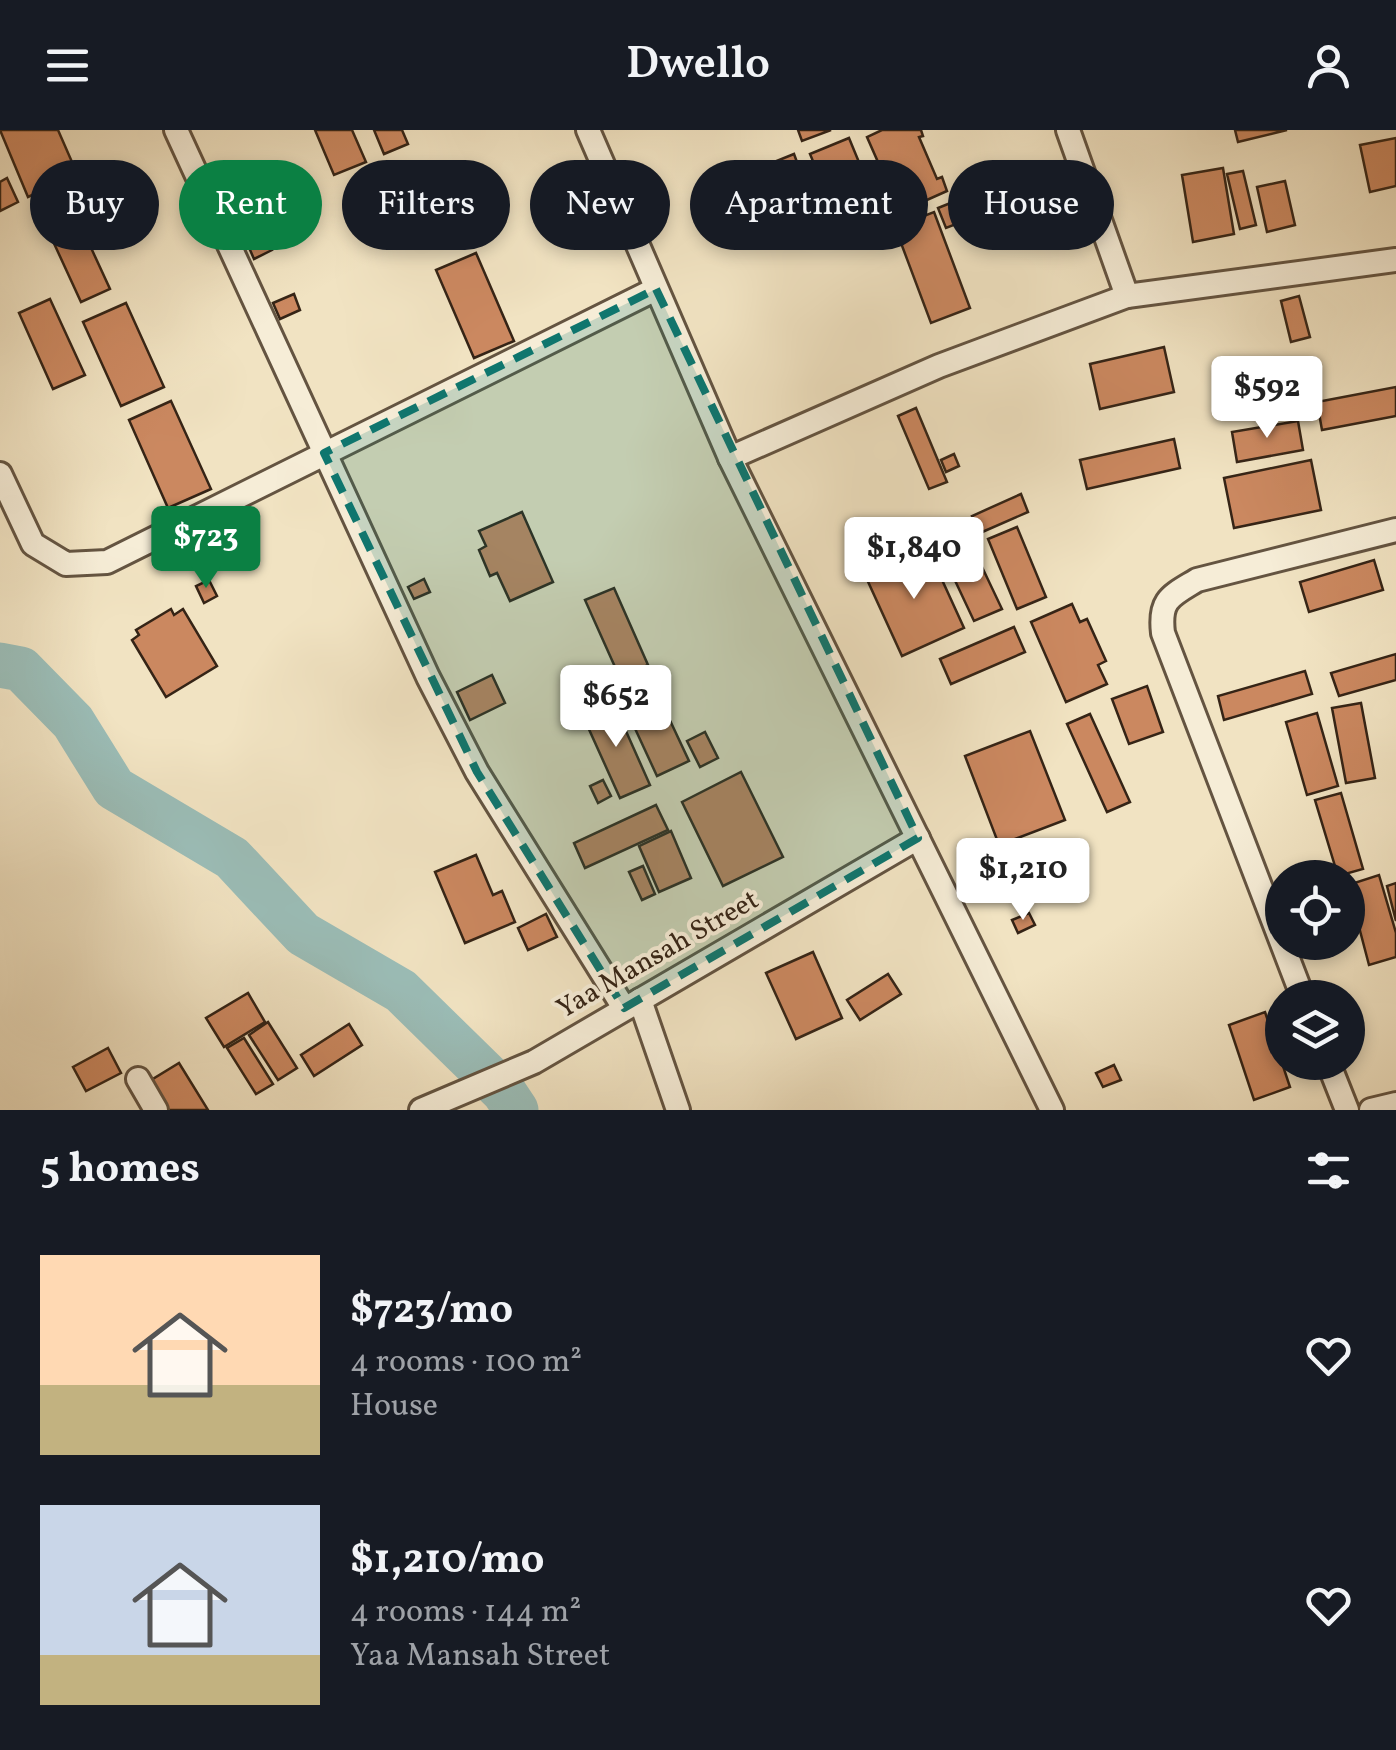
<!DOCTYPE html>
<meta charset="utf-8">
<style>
:root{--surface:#171b24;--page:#20242c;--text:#f1f3f6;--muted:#9ea1a6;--accent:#0b8043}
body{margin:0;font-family:Vollkorn,serif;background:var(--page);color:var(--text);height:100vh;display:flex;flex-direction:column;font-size:38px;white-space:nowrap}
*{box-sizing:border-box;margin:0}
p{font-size:32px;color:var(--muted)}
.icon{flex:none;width:55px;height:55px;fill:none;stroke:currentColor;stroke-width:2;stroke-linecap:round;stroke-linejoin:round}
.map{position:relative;height:980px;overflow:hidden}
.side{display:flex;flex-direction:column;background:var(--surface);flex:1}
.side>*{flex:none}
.guide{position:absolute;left:30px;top:30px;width:1338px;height:90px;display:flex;gap:20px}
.buttons{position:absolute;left:1265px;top:730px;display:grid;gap:20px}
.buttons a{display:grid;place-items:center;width:100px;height:100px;border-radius:50%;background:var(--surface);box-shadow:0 5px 15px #0003;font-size:50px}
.price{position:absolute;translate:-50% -85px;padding:0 22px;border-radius:10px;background:#fff;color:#222;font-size:32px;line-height:65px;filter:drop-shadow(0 2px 5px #0008)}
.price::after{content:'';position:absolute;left:50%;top:60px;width:30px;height:22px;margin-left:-15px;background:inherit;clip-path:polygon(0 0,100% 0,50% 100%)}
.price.current{background:var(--accent);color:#fff}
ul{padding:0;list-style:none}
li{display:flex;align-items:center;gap:30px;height:250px;padding:0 40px}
li span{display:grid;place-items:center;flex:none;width:280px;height:200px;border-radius:0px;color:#555}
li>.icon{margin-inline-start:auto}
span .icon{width:120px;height:120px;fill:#fffc;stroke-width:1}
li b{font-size:42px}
h2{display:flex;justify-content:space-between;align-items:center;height:120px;padding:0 40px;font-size:42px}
.pill{padding:0 35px;border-radius:45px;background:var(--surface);box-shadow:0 5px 15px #0003;font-size:35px;line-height:90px}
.pill.current{background:var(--accent);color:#fff}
header{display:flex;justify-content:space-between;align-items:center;height:130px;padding:0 40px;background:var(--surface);font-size:45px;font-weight:600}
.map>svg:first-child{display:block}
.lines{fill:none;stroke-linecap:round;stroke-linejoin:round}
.river{stroke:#9bbdb7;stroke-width:45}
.building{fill:#cb8860;stroke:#352416;stroke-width:2.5}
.minor-casing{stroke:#645441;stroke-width:28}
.minor{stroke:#f6edd7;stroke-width:22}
.marked{fill:#0f766e;fill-opacity:0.2;stroke:#0f766e;stroke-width:8;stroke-dasharray:20 12;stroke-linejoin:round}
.labels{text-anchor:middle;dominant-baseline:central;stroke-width:8;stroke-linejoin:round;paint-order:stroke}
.street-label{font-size:28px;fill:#352416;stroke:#f6edd7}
</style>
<header><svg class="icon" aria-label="menu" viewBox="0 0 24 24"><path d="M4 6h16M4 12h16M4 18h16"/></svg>Dwello<svg class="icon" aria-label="person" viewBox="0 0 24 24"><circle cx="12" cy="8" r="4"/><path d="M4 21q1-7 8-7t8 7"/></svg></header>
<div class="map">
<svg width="1396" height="980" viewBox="0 0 1396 980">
<rect width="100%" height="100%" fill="#f1e3c2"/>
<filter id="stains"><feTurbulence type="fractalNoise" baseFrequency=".002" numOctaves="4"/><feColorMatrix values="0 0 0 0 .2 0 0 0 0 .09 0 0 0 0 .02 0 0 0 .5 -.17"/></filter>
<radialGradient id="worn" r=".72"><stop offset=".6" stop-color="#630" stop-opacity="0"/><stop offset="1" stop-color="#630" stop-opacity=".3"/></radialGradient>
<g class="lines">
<polyline class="river" points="0,535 21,539 73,592 114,658 232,728 303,804 401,861 504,962 516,980"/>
</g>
<g class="building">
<polygon points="0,0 58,0 72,32 62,36 68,48 28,67"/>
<polygon points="315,0 352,0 366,32 334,45"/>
<polygon points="374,0 402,0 408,14 384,24"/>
<polygon points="798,0 831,0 802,11"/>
<polygon points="882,0 921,0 923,6 919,7 937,49 942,47 947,61 900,82 867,7"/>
<polygon points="1235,0 1287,0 1238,12"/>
<polygon points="849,8 882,88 843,104 810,24"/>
<polygon points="1396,8 1396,56 1370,62 1360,15"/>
<polygon points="794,24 801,43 725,74 717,55"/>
<polygon points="1223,38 1234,104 1193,112 1182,45"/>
<polygon points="1243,41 1256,95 1240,99 1227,44"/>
<polygon points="7,48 18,72 0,81 0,52"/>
<polygon points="1008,50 1016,71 946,98 938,78"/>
<polygon points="1285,51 1295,95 1267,102 1257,57"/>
<polygon points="69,70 110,159 81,172 40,83"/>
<polygon points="934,82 970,178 931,193 895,97"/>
<polygon points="265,105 272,120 254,129 247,113"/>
<polygon points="476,123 514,211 474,228 436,140"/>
<polygon points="294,164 300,180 280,189 273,173"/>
<polygon points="1299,166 1310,207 1291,212 1281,171"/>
<polygon points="50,169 85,245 53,259 19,183"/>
<polygon points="126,173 164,257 121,276 83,192"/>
<polygon points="1164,217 1174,262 1100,279 1090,234"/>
<polygon points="1396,257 1396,286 1322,300 1317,272"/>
<polygon points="171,271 211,359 168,378 129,290"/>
<polygon points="916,278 947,352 929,359 898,286"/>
<polygon points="1298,291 1303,320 1237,332 1232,302"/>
<polygon points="1174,309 1180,338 1087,359 1080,330"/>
<polygon points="954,324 959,336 946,342 941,330"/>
<polygon points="1311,330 1321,380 1234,398 1224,348"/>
<polygon points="1021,364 1028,382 980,403 972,386"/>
<polygon points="522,382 553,452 510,471 497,443 490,446 479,420 486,416 479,401"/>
<polygon points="963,397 1002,479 974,491 936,410"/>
<polygon points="1017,397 1046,467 1017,479 988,409"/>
<polygon points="927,417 964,498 902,526 865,445"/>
<polygon points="1374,430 1383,460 1309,482 1300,452"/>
<polygon points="424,449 430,462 414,469 408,457"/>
<polygon points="209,450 217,466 204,473 196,456"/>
<polygon points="614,458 648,535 620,548 585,470"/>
<polygon points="1072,474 1080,492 1087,489 1106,531 1098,535 1107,554 1066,572 1031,492"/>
<polygon points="171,479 174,485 183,479 217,536 166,567 132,510 139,505 136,500"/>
<polygon points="1014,497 1025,522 951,554 940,529"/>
<polygon points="1396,524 1396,550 1339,566 1331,543"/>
<polygon points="1305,541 1312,564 1224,590 1218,566"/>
<polygon points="492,545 505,573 470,590 457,562"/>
<polygon points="651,550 689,631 657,646 619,564"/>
<polygon points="1147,556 1163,602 1129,614 1112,569"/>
<polygon points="613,572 650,655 620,668 583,586"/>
<polygon points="1361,573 1375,648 1346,653 1332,578"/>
<polygon points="1317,583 1338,656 1307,665 1286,592"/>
<polygon points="1090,584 1130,672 1107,682 1067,594"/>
<polygon points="1030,601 1065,690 999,715 965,626"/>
<polygon points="705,602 718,628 700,637 687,611"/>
<polygon points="741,642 783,727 723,756 682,672"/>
<polygon points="603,650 611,666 598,673 590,656"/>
<polygon points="1341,663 1363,739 1338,746 1315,670"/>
<polygon points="656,675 668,700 585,738 574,713"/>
<polygon points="671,701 691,748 659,762 639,716"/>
<polygon points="476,725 493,765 502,761 515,792 465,813 435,742"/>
<polygon points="643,736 655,764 642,770 629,742"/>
<polygon points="1379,745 1396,803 1396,827 1369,835 1348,755"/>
<polygon points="1396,753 1396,791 1387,756"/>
<polygon points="1029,783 1035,795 1018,803 1012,790"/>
<polygon points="546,784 557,807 528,820 518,798"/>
<polygon points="813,822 842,888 796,909 766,843"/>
<polygon points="888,844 901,864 860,890 847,870"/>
<polygon points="248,863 265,892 224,917 206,888"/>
<polygon points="1265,882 1290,957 1254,970 1229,895"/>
<polygon points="268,892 297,938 278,950 249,905"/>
<polygon points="349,894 362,915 314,946 301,925"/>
<polygon points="244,908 273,954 256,964 227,918"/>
<polygon points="108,918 121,943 86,961 73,937"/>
<polygon points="179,933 208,980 165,980 148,952"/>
<polygon points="1114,935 1121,950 1103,957 1096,943"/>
</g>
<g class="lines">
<g class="minor-casing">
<g id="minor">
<polyline points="176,0 428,547 477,642 624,878"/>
<polyline points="588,0 730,328 1052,980"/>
<polyline points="1068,0 1127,166"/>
<polyline points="730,328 939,236 1127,166 1396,130"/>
<polyline points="0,344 33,414 66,434 107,432 656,159"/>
<path d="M1303 868 1163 503C1159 469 1171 466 1197 450L1396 400"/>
<polyline points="640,870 678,980"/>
<polyline points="1328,932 1347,980"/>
<polyline points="138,949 156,980"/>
<polyline points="421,980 534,932 918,708"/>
<polyline points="1371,980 1396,974"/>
</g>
</g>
<use href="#minor" class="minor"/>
</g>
<path class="marked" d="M656 159 918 708 624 878 477 642 324 323Z"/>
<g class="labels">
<g class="street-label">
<text transform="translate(658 825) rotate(-30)">Yaa Mansah Street</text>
</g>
</g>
<rect width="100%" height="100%" filter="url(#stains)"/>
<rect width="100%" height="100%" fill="url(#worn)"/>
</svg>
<div class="buttons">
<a><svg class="icon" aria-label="locate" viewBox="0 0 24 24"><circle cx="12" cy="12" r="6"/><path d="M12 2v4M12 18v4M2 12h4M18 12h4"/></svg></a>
<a><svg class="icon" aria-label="layers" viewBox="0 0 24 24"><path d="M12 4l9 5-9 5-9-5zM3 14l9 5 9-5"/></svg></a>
</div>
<b class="price" style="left:1267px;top:311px">$592</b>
<b class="price current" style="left:206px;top:461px">$723</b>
<b class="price" style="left:914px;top:472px">$1,840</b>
<b class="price" style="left:616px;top:620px">$652</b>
<b class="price" style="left:1023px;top:793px">$1,210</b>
<div class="guide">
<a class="pill">Buy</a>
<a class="pill current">Rent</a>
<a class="pill">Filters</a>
<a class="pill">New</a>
<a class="pill">Apartment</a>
<a class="pill">House</a>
</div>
</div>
<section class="side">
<h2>5 homes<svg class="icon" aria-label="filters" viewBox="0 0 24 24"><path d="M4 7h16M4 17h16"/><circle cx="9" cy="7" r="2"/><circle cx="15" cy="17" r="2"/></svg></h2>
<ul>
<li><span style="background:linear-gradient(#ffd9b3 65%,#c2b280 0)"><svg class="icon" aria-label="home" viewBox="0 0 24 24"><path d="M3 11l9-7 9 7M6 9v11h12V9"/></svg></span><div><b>$723/mo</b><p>4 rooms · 100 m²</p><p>House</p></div><svg class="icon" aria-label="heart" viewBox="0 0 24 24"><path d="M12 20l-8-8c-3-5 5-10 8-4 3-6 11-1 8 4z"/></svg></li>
<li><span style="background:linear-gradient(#c9d6e8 75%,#c2b280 0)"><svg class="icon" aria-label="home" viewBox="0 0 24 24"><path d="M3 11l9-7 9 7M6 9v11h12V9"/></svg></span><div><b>$1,210/mo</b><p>4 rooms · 144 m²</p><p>Yaa Mansah Street</p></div><svg class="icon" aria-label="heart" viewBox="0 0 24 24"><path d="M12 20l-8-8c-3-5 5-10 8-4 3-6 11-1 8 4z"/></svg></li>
</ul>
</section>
